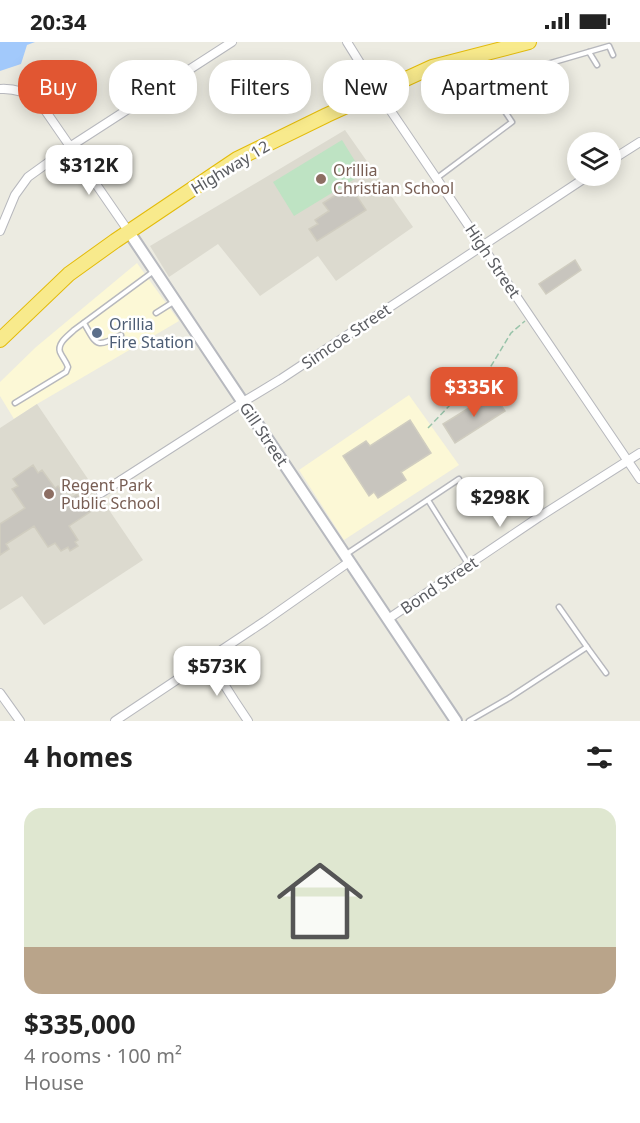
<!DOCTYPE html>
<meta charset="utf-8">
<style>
:root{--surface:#fff;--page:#f2f2f2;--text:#222;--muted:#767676;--accent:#e15632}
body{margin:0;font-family:"Noto Sans",sans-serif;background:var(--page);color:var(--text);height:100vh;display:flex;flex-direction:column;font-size:22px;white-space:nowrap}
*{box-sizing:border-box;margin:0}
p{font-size:20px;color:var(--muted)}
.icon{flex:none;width:33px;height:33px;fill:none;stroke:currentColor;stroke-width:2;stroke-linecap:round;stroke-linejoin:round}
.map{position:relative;height:679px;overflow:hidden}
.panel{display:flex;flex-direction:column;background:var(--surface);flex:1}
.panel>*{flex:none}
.top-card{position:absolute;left:18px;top:18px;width:604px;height:54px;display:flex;gap:12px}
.tools{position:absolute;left:567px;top:90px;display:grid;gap:12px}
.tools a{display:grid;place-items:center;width:54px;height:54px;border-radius:50%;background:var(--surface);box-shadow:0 3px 15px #0003;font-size:30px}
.price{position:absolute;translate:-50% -51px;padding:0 14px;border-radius:12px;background:#fff;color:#222;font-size:20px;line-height:39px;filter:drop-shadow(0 2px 3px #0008)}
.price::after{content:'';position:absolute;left:50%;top:36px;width:18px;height:14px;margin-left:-9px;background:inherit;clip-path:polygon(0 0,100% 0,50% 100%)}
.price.active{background:var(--accent);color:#fff}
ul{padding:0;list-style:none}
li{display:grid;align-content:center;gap:12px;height:318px;padding:0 24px}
li span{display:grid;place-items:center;height:186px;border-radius:18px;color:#555}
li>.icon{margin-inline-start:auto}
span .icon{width:108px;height:108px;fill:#fffc;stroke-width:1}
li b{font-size:26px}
h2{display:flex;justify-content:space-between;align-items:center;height:72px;padding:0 24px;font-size:26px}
.tag{padding:0 21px;border-radius:24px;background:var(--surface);box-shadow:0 3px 15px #0003;font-size:21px;line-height:54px}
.tag.active{background:var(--accent);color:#fff}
.status{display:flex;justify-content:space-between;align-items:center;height:42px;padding:0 30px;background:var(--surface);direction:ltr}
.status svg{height:16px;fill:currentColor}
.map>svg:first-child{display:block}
.commercial{fill:#fcf8d6}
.education{fill:#dcdacf}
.green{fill:#bee3c3}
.water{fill:#a2c9fb}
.building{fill:#c8c5be;stroke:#d0cdc0;stroke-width:1.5}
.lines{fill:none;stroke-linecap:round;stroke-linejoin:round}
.lane-casing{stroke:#b7b8bd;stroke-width:7}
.street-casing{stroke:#b7b8bd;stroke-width:10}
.secondary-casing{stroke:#b7b9bf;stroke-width:14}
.highway-casing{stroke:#e3bb0a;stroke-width:16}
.path{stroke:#98c3a9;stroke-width:1.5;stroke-dasharray:6 3;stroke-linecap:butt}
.lane{stroke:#fff;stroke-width:4}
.street{stroke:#fff;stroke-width:8}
.secondary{stroke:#fff;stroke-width:10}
.highway{stroke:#f8ea8c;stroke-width:14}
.education-dot{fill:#8d6e63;stroke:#fff;stroke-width:2}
.service-dot{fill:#5c6f8a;stroke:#fff;stroke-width:2}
.labels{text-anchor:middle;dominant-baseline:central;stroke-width:5;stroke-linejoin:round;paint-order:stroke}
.street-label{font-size:16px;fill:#5a5c61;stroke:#fff}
.education-label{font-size:16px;fill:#785e54;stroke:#fff;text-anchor:start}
.service-label{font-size:16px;fill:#4e5e75;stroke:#fff;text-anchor:start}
</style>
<div class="status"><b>20:34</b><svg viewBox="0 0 49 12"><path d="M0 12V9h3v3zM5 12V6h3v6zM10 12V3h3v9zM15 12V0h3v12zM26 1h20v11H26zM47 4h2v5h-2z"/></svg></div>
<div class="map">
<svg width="640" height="679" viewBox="0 0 640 679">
<rect width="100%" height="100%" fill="#ecebe1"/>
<g class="commercial">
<polygon points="137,221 179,279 37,362 14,377 0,354 0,340 36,305"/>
<polygon points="409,353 459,423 344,498 299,428"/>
</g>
<g class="education">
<polygon points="345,88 413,185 336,239 318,214 260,254 218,202 169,235 150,204"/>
<polygon points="37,362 143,518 44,583 22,554 0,568 0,386"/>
</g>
<polygon class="green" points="342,98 363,132 294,174 273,140"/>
<polygon class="water" points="0,0 35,0 27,3 21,22 0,29"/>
<g class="building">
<polygon points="350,144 366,168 317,199 309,187 318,182 315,178 329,169 323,161"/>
<polygon points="575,218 581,228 546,252 539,242"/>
<polygon points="493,351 505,369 455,401 443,382"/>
<polygon points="410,378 431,411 401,430 406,438 378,456 374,450 369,454 343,414 366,399 370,404"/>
<polygon points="33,423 38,431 42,428 55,446 58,444 68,459 77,452 79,455 83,453 93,468 69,484 78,498 75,500 78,504 70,509 68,505 61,509 55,501 48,505 34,484 6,502 9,507 0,513 0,482 25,466 12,447 18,444 13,437"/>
</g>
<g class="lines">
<g class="lane-casing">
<g id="lane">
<polyline points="589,10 597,23"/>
<polyline points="489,45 530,27 609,4 613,13"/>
<polyline points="437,136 512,80 484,38"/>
<polyline points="156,271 175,259"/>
<path d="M84 281C97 304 96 306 121 293"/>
<path d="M15 361 66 330 68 325C66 319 62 315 60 310 57 301 68 294 74 288L154 229"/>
<polyline points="428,458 468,522"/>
<polyline points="345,513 459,437"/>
<polyline points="587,605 606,631"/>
<polyline points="469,679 509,656 587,605 559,565"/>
</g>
</g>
<g class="street-casing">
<g id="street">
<polyline points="347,0 378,50 640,437"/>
<path d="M0 47C15 46 26 50 38 58L129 190"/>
<polyline points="610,119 640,100"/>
<polyline points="0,189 15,153 28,135 71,104 232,0"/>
<polyline points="101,451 238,363 281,337 588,134"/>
<polyline points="388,577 539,475 640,411"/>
<polyline points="208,617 234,658 248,679"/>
<polyline points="0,651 20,679"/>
<polyline points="115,679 265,579 349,520"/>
</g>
</g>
<g class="secondary-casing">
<polyline id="secondary" points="129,190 456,679"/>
</g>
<g class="highway-casing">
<polyline id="highway" points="0,298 69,232 115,199 237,117 327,73 432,25 529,0"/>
</g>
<polyline class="path" points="428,386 450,363 476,349 511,291 525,279"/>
<use href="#lane" class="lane"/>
<use href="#street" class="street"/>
<use href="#secondary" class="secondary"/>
<use href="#highway" class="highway"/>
</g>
<g class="education-dot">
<circle cx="321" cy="137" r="6"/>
<circle cx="49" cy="452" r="6"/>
</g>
<circle class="service-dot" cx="97" cy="291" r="6"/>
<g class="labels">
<g class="street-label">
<text transform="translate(230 125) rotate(-31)">Highway 12</text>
<text transform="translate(493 219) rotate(56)">High Street</text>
<text transform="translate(346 294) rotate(-34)">Simcoe Street</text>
<text transform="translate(264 392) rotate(56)">Gill Street</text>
<text transform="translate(439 543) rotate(-34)">Bond Street</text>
</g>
<g class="education-label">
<text x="333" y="128">Orillia<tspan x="333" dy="18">Christian School</tspan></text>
<text x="61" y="443">Regent Park<tspan x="61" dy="18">Public School</tspan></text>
</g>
<g class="service-label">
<text x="109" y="282">Orillia<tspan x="109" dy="18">Fire Station</tspan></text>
</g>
</g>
</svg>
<div class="tools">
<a><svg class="icon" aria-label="layers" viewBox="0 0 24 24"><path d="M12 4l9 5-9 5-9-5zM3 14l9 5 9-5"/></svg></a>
</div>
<b class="price" style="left:89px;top:154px">$312K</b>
<b class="price active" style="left:474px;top:376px">$335K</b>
<b class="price" style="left:500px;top:486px">$298K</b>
<b class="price" style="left:217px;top:655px">$573K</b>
<div class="top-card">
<a class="tag active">Buy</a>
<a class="tag">Rent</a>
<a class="tag">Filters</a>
<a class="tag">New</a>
<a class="tag">Apartment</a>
</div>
</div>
<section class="panel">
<h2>4 homes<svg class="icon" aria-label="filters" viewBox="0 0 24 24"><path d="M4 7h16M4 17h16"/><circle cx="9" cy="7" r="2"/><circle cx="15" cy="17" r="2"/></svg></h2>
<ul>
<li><span style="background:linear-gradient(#dfe7d0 75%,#b9a48a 0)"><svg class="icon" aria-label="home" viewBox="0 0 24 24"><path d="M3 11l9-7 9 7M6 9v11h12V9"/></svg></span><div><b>$335,000</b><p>4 rooms · 100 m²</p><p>House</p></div></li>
</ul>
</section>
